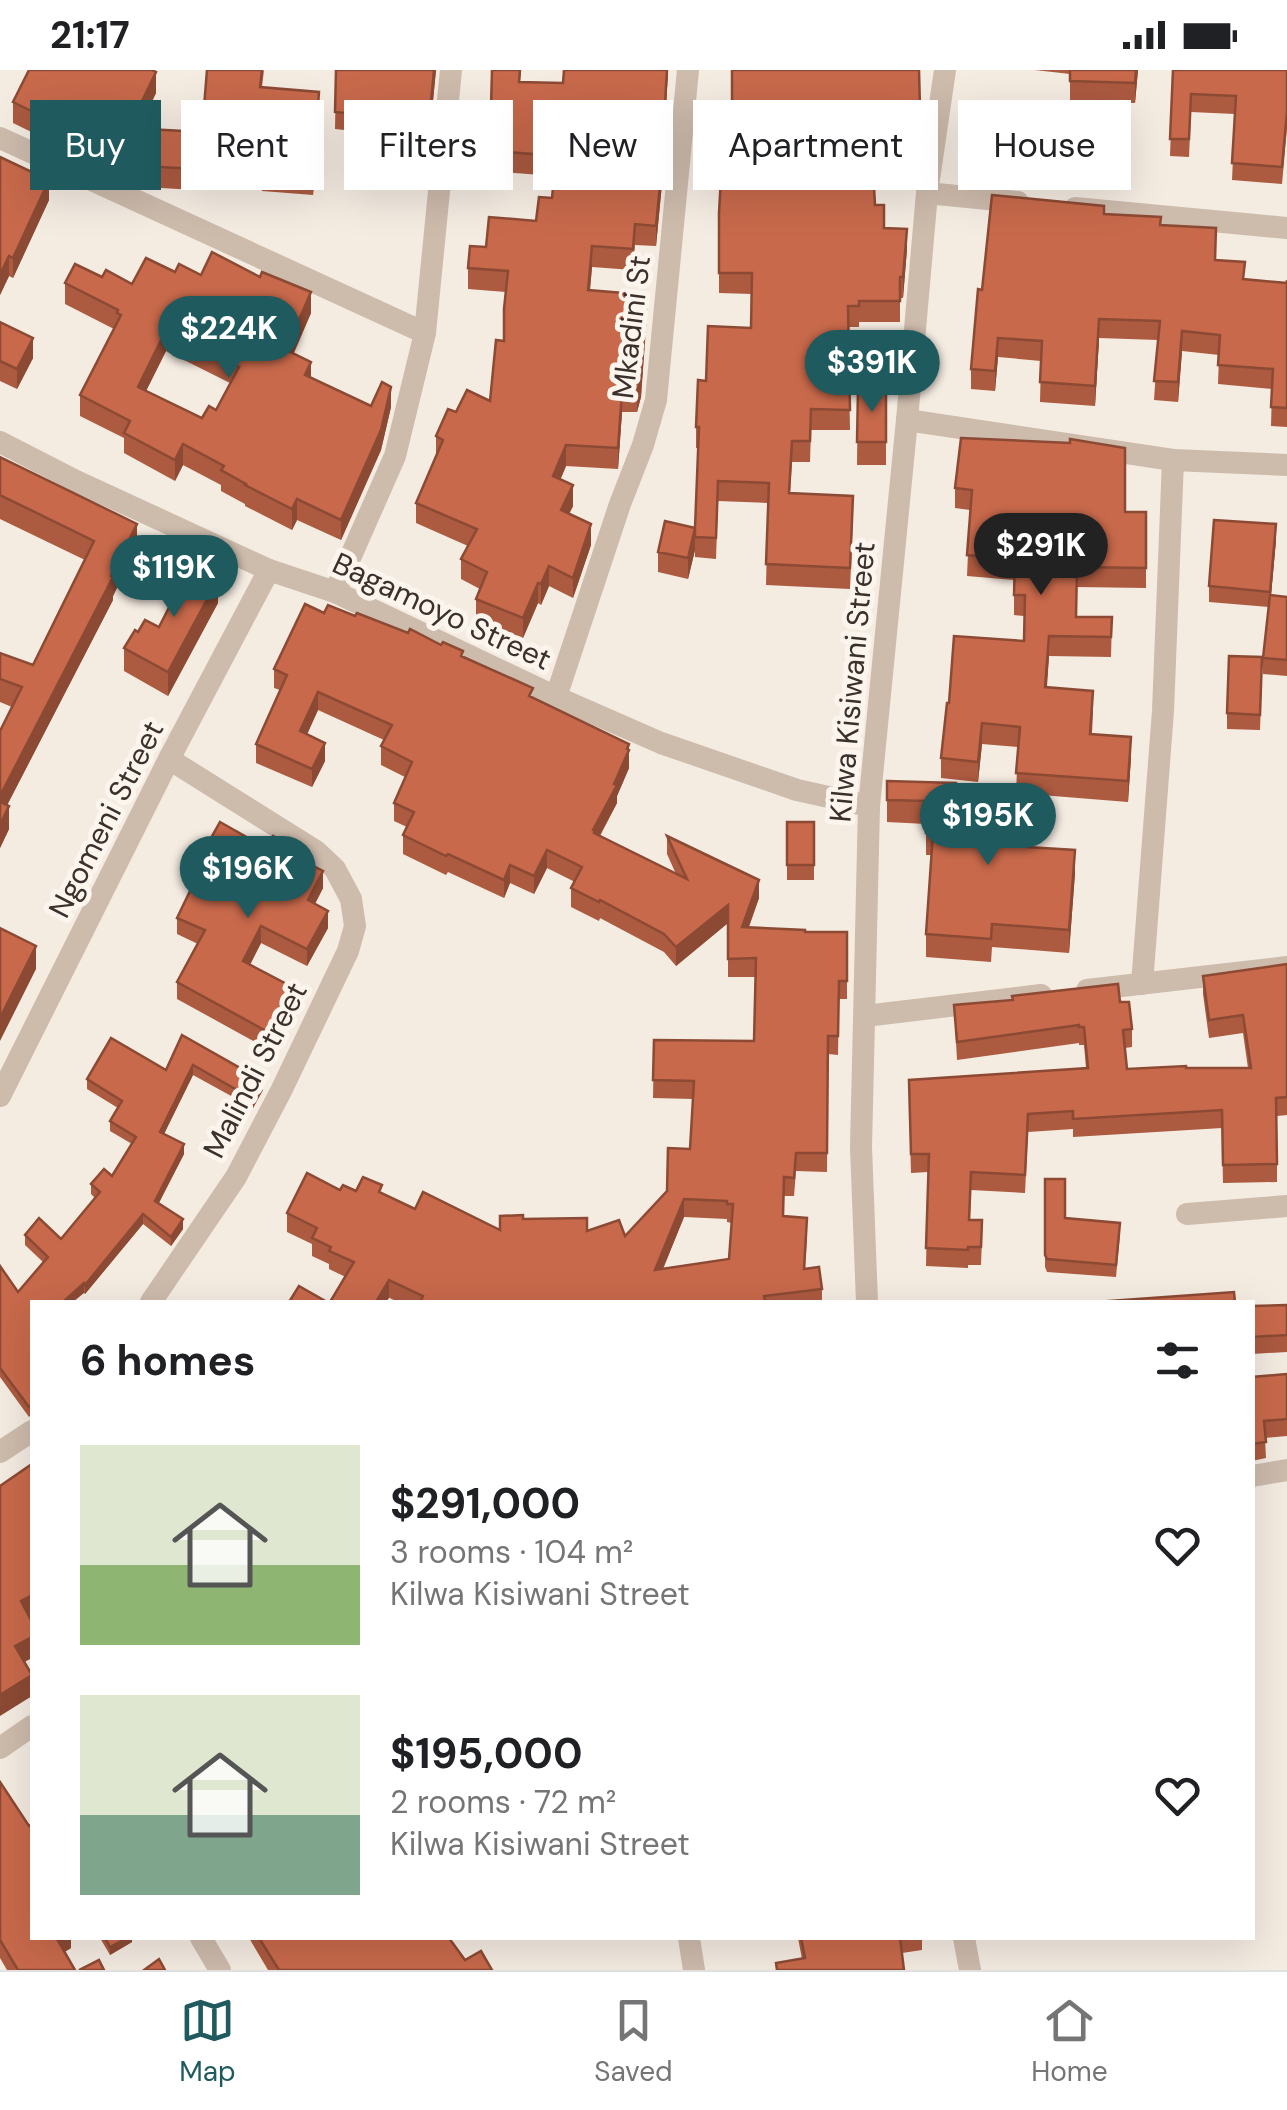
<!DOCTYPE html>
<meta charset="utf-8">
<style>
:root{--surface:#fff;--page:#f2f2f2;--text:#202124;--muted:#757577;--line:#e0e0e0;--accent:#1f5a5e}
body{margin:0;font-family:"DM Sans",sans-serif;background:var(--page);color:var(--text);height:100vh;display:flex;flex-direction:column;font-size:38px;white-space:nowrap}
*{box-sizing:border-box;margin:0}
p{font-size:32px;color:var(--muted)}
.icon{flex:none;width:55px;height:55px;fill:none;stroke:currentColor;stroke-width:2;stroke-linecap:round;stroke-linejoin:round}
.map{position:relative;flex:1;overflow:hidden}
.sheet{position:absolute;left:30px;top:1230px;width:1225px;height:640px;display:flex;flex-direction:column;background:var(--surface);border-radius:0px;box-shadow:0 10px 40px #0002}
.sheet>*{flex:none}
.hud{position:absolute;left:30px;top:30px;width:1228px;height:90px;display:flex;gap:20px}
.price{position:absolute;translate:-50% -85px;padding:0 22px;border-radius:35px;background:var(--accent);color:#fff;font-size:32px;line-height:65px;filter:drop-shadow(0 2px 5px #0008)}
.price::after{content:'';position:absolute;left:50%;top:60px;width:30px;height:22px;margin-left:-15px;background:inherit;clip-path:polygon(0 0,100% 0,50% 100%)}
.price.active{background:#222;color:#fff}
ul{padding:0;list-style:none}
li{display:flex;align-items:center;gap:30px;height:250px;padding:0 50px}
li span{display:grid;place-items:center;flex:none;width:280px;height:200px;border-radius:0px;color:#555}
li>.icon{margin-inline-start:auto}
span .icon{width:120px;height:120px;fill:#fffc;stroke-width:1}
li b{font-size:42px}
h2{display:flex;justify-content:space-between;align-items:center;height:120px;padding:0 50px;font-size:42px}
.chip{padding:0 35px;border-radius:0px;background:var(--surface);box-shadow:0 10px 40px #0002;font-size:35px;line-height:90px}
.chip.active{background:var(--accent);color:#fff}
.status{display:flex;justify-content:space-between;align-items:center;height:70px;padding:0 50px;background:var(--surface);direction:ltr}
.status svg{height:28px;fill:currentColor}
.dock{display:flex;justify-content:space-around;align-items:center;height:140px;border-top:2px solid var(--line);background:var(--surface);font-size:28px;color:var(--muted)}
.dock a{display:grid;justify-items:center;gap:5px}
.dock .active{color:var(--accent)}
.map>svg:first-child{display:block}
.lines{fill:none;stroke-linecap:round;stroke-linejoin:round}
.street{stroke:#cdbbac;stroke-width:22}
.wall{fill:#ac5a40;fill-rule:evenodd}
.shaded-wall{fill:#8c4a34}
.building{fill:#c8694b;stroke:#8c4a34;stroke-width:2.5;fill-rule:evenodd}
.labels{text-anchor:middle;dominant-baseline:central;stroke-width:10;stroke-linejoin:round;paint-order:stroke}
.street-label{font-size:30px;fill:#3b302b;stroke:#fbf5ee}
</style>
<div class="status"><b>21:17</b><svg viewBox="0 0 49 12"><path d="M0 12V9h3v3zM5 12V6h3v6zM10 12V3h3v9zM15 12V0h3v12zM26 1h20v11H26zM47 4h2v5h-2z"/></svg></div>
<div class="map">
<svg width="1287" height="1900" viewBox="0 0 1287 1900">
<rect width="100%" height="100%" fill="#f4ebe1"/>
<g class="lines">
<g class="street">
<polyline points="0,68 425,263"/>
<polyline points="927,123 1018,132"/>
<polyline points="1075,138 1287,158"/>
<polyline points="907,350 1173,390 1287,395"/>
<polyline points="0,372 76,411 269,500 335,522 556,627 661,673 797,720 869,736"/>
<polyline points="335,522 395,386 425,263 451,0"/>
<polyline points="556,627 620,434 643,375 656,330 688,0"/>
<polyline points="1142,914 1163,641 1173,390"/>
<polyline points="1087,920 1287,897"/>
<polyline points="865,946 1041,925"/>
<polyline points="0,1026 169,689 269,500"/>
<polyline points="1187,1144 1287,1136"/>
<polyline points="151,1232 236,1107 281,1021 348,881 355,856 351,829 335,799 316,781 169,689"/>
<polyline points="867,1232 861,1077 869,736 907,350 927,123 945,0"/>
<polyline points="0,1382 32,1361"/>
<polyline points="1252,1406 1287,1400"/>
<polyline points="0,1678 32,1656"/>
<polyline points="201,1868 220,1900"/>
<polyline points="689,1868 694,1900"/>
<polyline points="964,1868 970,1900"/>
</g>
</g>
<g class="wall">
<polygon points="264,0 262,17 319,43 313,125 262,121 262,110 196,106 195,120 144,117 13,53 13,32 156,23 139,59 202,62"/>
<polygon points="336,0 436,0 426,102 417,101 417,82 382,80 382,64 335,59"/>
<polygon points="492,0 521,0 520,12 563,13 564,0 668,0 665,52 666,72 656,176 635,175 633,200 592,197 590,220 647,246 641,327 637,342 622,342 618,399 566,396 560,410 573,436 569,444 591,475 573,528 549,516 541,535 538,533 523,568 476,549 476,529 480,519 461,509 461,489 468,476 416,453 416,433 436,387 436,366 456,342 490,331 504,271 506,222 468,219 468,198 486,177 536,151 552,128 554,106 486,101"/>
<polygon points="919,0 920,58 899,59 899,79 887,79 887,104 873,104 875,135 884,158 907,179 903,228 900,228 900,252 859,252 859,257 848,257 850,360 811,360 810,392 792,392 790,423 853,447 850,519 766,515 768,433 718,431 716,489 695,487 695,480 688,509 658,502 658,482 695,458 698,378 696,378 696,357 706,311 751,258 752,224 719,223 719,143 732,36"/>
<polygon points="1035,0 1138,0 1135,33 1070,32 1070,4"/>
<polygon points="1173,0 1287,0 1287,58 1282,114 1232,110 1235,44 1191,42 1189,87 1170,86"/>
<polygon points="1050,65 1045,101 997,95 997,79"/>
<polygon points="0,87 49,130 13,208 9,206 0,225"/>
<polygon points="1104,144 1161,155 1245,209 1287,213 1287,210 1287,357 1271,356 1272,319 1218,314 1219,285 1182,281 1178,332 1154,330 1158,270 1099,268 1095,336 1040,332 1041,291 998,287 995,321 971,319 971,299 982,220"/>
<path d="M175 202 201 205 311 243 294 283 311 308 371 336 391 337 381 380 341 470 297 450 292 460 245 436V434L221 421V415L183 395 175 411 124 383V368L80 346V325L114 259 65 234V213L102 207 132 214ZM166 281 230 313 216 340 202 348 146 321Z"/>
<polygon points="0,252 33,288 17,319 0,311"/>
<polygon points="858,318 886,319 886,395 857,395"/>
<polygon points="0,387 137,477 113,526 113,530 7,735 9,759 0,778 0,661 12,637 0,632 0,583 33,595 85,490 0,449"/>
<polygon points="955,418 1125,442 1146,442 1146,518 1077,517 1077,547 1112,547 1111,587 1049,586 1047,617 1093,641 1092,664 1131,687 1128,732 1016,723 1018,677 982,674 978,712 941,708 941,688 949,633 1024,571 1024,546 1014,545 1014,510 967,506 970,440 955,438"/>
<polygon points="1276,470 1271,525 1287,527 1287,606 1263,604 1263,588 1269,537 1209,532 1209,516"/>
<polygon points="174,508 218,533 168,626 124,601 124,578 138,562 159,557 174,526"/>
<path d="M324 543 355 546 463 587 533 627 629 680V698L617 726V733L600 766 676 804 667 784V766L759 828 749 857 805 862H847V929H839L838 985 828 984 827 1102 796 1101 794 1126H784L783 1146 807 1166 805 1199 822 1219V1232H398L329 1199V1194L312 1186V1174L287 1162V1143L340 1120 382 1123 415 1139 500 1160 523 1149 625 1166 667 1121 690 1079 693 1029 653 1028 654 970 754 971 756 907H728V853L676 896 664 882 600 848 599 851 571 837V818L575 812 547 798 534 824 510 813 504 828 448 802 446 805 403 784V765L407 757 394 751V733L405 707 381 695V676L384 670 318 640 307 664 325 691 312 717 256 693V674L280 620 274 618V599ZM684 1147 727 1149V1152L732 1153 729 1189 663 1199Z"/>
<polygon points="1262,603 1260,660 1227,659 1227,643"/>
<polygon points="887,711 956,746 1028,777 1075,803 1069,883 992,877 991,892 926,887 926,864 932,785 926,785 926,754 887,752"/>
<rect x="787" y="752" width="27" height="58"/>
<polygon points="266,778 304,791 323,818 315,834 328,858 307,896 261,873 250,895 300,938 290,960 281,956 268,979 177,929 177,912 198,874 177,864 177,848 197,806 197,793"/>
<polygon points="1287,894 1287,1045 1277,1046 1277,1112 1223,1113 1222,1058 1073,1067 1073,1059 1028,1062 1025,1123 971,1120 970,1150 982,1168 981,1195 968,1195 968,1198 926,1196 928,1102 911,1103 909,1028 1086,998 1084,975 1079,975 1079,973 957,990 954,935 1120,932 1132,959 1132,977 1125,978 1127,999 1248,998 1243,963 1209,968 1203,924 1203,906"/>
<polygon points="182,965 263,1020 253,1038 193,1005 164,1064 184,1084 159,1133 183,1159 171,1176 143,1154 85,1224 84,1223 32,1232 32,1344 29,1347 0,1307 0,1196 18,1222 43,1192 25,1175 25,1165 61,1169 95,1128 91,1124 91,1114 112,1106 132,1074 110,1061 110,1051 118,1038 87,1019 87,1009 166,1000"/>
<polygon points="1045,1109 1065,1148 1120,1165 1116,1207 1047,1202 1045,1197"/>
<polygon points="1287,1235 1287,1282 1252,1284 1252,1236"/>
<polygon points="1287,1304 1287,1366 1265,1368 1266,1388 1252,1391 1252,1307"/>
<polygon points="0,1712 32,1868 71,1868 71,1878 64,1882 75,1900 7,1900 0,1888"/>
<polygon points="100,1868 132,1868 132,1872 110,1885"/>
<polygon points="249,1868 449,1868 465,1890 492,1900 268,1900"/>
<polygon points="798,1868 922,1868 922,1880 902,1883 904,1900 776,1900 776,1893 802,1889"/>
</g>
<g class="shaded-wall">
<polygon points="434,0 436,0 426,102 426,85"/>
<polygon points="667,0 668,0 664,72 664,51"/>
<polygon points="1136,0 1138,0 1135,33 1135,13"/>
<polygon points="156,2 156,23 129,79 129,58"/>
<polygon points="319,22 319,43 313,125 313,104"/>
<polygon points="1050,49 1050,65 1045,101 1045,86"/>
<polygon points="666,52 666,72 656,176 656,156"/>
<polygon points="49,110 49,130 13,208 13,188"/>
<polygon points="907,159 907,179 903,228 903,207"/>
<polygon points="592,176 592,197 588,240 588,220"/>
<polygon points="9,186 9,206 0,225 0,205"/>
<polygon points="311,222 311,243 286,300 286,280"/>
<polygon points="647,225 641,327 637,342 637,322"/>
<polygon points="1099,249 1099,268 1095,336 1095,316"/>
<polygon points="166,260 166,281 138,337 138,317"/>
<polygon points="1182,261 1182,281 1178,332 1178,312"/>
<polygon points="33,268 33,288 17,319 17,299"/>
<polygon points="998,268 998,287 995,321 995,301"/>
<polygon points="311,292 311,313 305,305"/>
<polygon points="391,317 391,337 381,380 341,470 341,450"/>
<polygon points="622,321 622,342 618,399 618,378"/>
<polygon points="183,374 183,395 175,411 175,390"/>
<polygon points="566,375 566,396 553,427 553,406"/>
<polygon points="573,415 573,436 561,460 561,440"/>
<polygon points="297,429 297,450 292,460 292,439"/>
<polygon points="137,454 137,477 113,526 113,530 0,749 0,726"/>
<polygon points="591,454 591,475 573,528 573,508"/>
<polygon points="1276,454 1276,470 1270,537 1270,522"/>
<polygon points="695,458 695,480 688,509 688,488"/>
<polygon points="549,496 549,516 541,535 541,514"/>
<polygon points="218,509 218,533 168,626 168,602"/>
<polygon points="538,513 538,533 523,568 523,548"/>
<polygon points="1049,566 1049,586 1045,637 1045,617"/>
<polygon points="318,622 318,640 300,680 300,661"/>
<polygon points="982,653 982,674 978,712 978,692"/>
<polygon points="1131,667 1131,687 1128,732 1128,711"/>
<polygon points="325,673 325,691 312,717 312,699"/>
<polygon points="629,674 629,698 617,726 617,733 595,774 593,760 614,714"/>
<polygon points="9,736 9,759 0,778 0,755"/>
<polygon points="547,780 547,798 534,824 534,806"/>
<polygon points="1075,780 1075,803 1069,883 1069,860"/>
<polygon points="510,795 510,813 504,828 504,810"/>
<polygon points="323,801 323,818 308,847 308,830"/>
<polygon points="759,810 759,828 742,875 742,857"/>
<polygon points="728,835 728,853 676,896 676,877"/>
<polygon points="328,841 328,858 307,896 307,879"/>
<polygon points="261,856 261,873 243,908 243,891"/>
<polygon points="36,876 36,899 0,971 0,948"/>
<polygon points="300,921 300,938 290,960 290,943"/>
<polygon points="281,939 281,956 268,979 268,962"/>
<polygon points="193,995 193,1005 160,1072 160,1062"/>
<polygon points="263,1011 263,1020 253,1038 253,1029"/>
<polygon points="184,1074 184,1084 155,1140 155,1131"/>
<polygon points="684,1129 684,1147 655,1218 655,1200"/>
<polygon points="143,1144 143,1154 85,1224 85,1215"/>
<polygon points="183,1149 183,1159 171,1176 171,1167"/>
<polygon points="389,1210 389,1228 386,1232 376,1232"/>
<polygon points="84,1213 84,1223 73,1232 63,1232"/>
<polygon points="32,1525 32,1546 21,1552 21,1531"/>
<polygon points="32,1567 32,1588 15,1597 15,1576"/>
<polygon points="32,1605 32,1626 0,1646 0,1625"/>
<polygon points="59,1868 71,1868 71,1878 57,1887 57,1869"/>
<polygon points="127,1868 132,1868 132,1872 110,1885 110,1877"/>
</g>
<g class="building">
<polygon points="29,0 152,0 156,2 129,58 202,62 207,0 262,0 260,17 319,22 313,104 262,100 263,89 196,85 195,99 144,96 13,32"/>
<polygon points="336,0 434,0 426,85 417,84 419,65 382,63 383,47 335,42"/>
<polygon points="492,0 520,0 519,12 563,13 564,0 667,0 664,51 666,52 656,156 635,154 633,179 592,176 588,220 647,225 641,307 637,322 622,321 618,378 566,375 553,406 573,415 561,440 591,454 573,508 549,496 541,514 538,513 523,548 476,529 487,502 461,489 477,459 416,433 443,370 436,366 448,339 456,342 467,320 490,331 496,270 504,271 504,239 508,201 468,198 470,176 486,177 489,147 536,151 539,127 552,128 556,86 486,80 491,38"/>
<polygon points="732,0 919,0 920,38 899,38 899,59 887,59 887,83 872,83 875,135 884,135 884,158 907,159 903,207 900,207 900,231 859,231 859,236 848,236 850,340 811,339 810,371 792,371 789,423 853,426 850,498 766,494 769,413 718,411 716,468 695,467 695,458 688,488 658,482 665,451 695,458 699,357 696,357 698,310 706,311 708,256 751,258 752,203 719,203 719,143 725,36 732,36"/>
<polygon points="1070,0 1136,0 1135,13 1070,11"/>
<polygon points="1173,0 1287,0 1287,41 1282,97 1232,93 1236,26 1191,24 1189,69 1170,69"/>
<polygon points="1001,43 1050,49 1045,86 997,79"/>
<polygon points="0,87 49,110 13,188 9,186 0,205"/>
<polygon points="992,125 1104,136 1104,144 1161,147 1160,155 1216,158 1215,190 1245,192 1243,209 1287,213 1287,210 1287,338 1271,337 1273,299 1218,295 1220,265 1182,261 1178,312 1154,311 1160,251 1099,249 1095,316 1040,312 1042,271 998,268 995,301 971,299 978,219 982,220"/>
<path d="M212 182 260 207 262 202 311 222 286 280 311 292 305 305 371 336 382 312 391 317 381 360 341 450 297 429 292 439 245 415 246 414 221 400 224 396 183 374 175 390 124 363 130 351 80 325 121 245 117 243 118 240 65 213 75 194 102 207 106 200 132 214 146 188 175 202 179 194 201 205ZM166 260 239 297 216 340 209 336 202 348 138 317Z"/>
<polygon points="0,252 33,268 17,299 0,291"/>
<polygon points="858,318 886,319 886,372 857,372"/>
<polygon points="961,368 1070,373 1070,369 1125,378 1125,442 1146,442 1146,498 1077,497 1076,547 1112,547 1111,567 1049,566 1045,617 1093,621 1090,664 1131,667 1128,711 1016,703 1020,657 982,653 978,692 941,688 947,633 949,633 954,566 1024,571 1025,525 1014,525 1015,489 967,485 972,420 955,418"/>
<polygon points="0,387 137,454 111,506 113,507 0,726 0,661 22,617 0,609 0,583 33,595 94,471 0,425"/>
<polygon points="1214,450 1276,454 1270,522 1209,516"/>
<polygon points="183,491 218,509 168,602 124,578 135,560 138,562 145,550 159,557 182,512 174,508"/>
<polygon points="1270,525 1287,527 1287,590 1263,588"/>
<path d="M305 534 324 543 328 535 355 546 357 543 408 563 410 559 441 575 443 572 463 581 461 586 533 618 529 626 629 674 627 679 629 680 614 714 617 715 593 760 595 761 594 763 687 809 667 766 759 810 742 857 805 860V862H847V911H839L838 966H828L827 1083H796L794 1108 784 1107 783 1146 807 1148 804 1199 819 1197 822 1219 764 1226 765 1232H420L423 1226 389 1210 376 1232H330L354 1192 329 1181 331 1177 312 1168 317 1158 287 1143 307 1103 340 1120 343 1115 356 1121 363 1107 382 1115 379 1122 415 1139 423 1122 500 1160V1146L523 1145V1149L587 1148V1161L619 1150 625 1166 667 1121 668 1078 690 1079 694 1011 653 1010 654 970 754 971 756 888 728 889V835L676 877 664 864 600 830 599 832 571 818 582 797 547 780 534 806 510 795 504 810 448 784 446 786 403 765 414 742 394 733 412 692 381 676 392 655 318 622 300 661 325 673 312 699 256 674 287 605 274 599ZM684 1129 727 1131V1134H733L729 1189 655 1200Z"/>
<polygon points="1229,586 1262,587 1260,645 1227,643"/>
<polygon points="887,711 956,713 955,746 1000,747 1000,732 1029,733 1027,777 1075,780 1069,860 992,854 991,869 926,864 933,763 926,763 927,731 887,730"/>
<polygon points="0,732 9,736 0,755"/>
<polygon points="220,752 266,778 273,766 304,783 300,789 323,801 308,830 328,841 307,879 261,856 243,891 300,921 290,943 281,939 268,962 177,912 205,860 177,848 202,796 197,793"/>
<rect x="787" y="752" width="27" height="43"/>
<polygon points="0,858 36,876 0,948"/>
<polygon points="1287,894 1287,1027 1276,1028 1277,1094 1223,1095 1222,1040 1073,1049 1073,1041 1028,1044 1025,1105 971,1102 969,1150 982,1150 981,1177 968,1177 968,1180 926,1178 929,1084 911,1084 909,1010 1088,998 1084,957 1079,957 1079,955 957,972 954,935 1013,930 1012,926 1118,914 1120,932 1129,932 1132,959 1123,960 1127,999 1186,996 1186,998 1251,998 1243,945 1209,950 1203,906"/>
<polygon points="182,965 263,1011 253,1029 193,995 160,1062 184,1074 155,1131 183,1149 171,1167 143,1144 85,1215 84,1213 63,1232 32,1232 32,1335 29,1337 0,1298 0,1196 18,1222 48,1187 25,1165 39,1148 61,1169 100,1122 91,1114 104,1099 112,1106 136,1067 110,1051 122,1031 87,1009 111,968 166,1000"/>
<polygon points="1045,1109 1065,1109 1065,1148 1120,1153 1116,1195 1047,1189 1045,1185"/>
<polygon points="299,1216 327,1232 289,1232"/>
<polygon points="1234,1222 1235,1232 1095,1232"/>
<polygon points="1287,1235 1287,1265 1252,1267 1252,1236"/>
<polygon points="1287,1304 1287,1349 1264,1351 1266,1372 1252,1374 1252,1307"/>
<polygon points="32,1394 32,1525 21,1531 32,1552 32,1567 15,1576 32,1605 0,1625 0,1416"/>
<polygon points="0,1712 29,1756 32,1754 32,1868 59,1868 57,1869 75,1900 18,1900 0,1870"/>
<polygon points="105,1868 127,1868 110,1877"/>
<polygon points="259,1868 449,1868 465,1890 481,1881 492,1900 279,1900"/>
<polygon points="801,1868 900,1868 904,1900 777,1900 776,1893 805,1888"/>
<polygon points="159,1889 165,1900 144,1900"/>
<polygon points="99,1890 104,1900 79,1900"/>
</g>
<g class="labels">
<g class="street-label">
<text transform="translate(631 257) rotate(-83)">Mkadini St</text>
<text transform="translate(442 541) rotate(25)">Bagamoyo Street</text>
<text transform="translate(852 612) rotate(-85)">Kilwa Kisiwani Street</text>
<text transform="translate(106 749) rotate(-63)">Ngomeni Street</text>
<text transform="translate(255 1000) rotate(-63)">Malindi Street</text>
</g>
</g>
</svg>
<b class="price" style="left:229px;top:311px">$224K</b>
<b class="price" style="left:872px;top:345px">$391K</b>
<b class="price active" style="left:1041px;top:528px">$291K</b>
<b class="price" style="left:174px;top:550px">$119K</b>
<b class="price" style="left:988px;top:798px">$195K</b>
<b class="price" style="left:248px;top:851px">$196K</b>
<div class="hud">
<a class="chip active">Buy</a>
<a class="chip">Rent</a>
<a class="chip">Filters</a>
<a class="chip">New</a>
<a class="chip">Apartment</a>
<a class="chip">House</a>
</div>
<section class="sheet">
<h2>6 homes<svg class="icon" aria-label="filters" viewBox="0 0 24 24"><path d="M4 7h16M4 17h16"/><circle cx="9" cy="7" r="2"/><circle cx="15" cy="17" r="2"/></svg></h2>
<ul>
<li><span style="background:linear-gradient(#dfe7d0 60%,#8fb573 0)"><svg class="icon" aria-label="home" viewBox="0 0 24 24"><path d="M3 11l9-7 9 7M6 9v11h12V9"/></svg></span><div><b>$291,000</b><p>3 rooms · 104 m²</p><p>Kilwa Kisiwani Street</p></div><svg class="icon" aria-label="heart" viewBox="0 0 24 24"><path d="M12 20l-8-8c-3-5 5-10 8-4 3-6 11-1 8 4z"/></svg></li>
<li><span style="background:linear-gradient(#dfe7d0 60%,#7fa58c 0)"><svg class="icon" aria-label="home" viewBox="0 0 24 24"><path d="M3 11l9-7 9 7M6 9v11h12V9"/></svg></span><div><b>$195,000</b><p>2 rooms · 72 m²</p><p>Kilwa Kisiwani Street</p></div><svg class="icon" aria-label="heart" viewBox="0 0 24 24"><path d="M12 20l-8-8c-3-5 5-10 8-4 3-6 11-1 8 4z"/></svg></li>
</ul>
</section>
</div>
<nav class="dock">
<a class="active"><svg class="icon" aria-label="map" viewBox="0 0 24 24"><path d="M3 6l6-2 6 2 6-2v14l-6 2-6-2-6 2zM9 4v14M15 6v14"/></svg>Map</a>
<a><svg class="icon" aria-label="saved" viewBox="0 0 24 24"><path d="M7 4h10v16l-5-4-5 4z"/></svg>Saved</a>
<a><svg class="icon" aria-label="home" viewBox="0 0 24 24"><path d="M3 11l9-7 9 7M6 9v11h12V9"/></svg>Home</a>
</nav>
